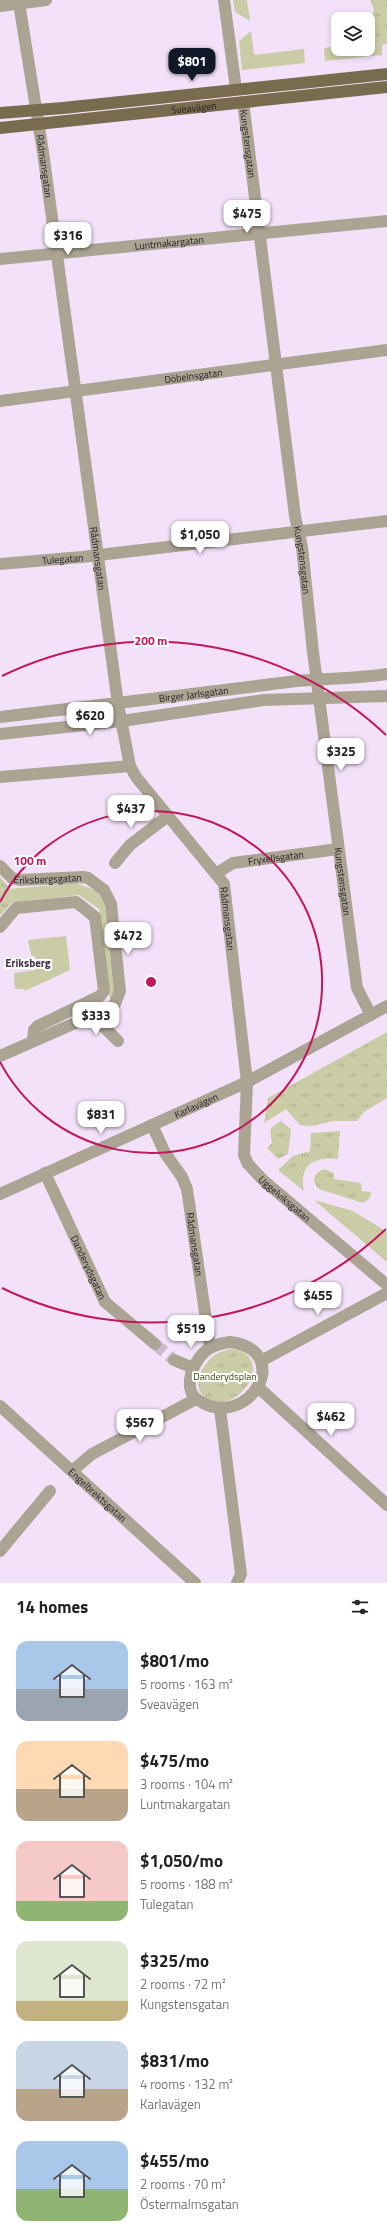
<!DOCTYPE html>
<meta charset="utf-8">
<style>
:root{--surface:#fff;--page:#f2f2f2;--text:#222;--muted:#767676;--accent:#111827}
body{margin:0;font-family:"Titillium Web",sans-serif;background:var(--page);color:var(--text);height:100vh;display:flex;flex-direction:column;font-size:15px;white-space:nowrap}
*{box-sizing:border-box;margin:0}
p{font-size:13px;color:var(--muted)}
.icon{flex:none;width:22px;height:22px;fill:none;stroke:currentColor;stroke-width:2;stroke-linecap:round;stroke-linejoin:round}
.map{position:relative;height:1583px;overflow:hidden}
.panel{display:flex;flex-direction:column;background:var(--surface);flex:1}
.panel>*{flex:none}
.controls{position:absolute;left:331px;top:12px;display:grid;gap:8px}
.controls a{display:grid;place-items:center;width:44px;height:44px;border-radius:8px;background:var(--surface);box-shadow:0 2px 6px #0003;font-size:20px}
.price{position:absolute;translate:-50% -34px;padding:0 9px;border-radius:8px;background:#fff;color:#222;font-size:13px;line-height:26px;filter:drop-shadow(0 1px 2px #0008)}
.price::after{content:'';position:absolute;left:50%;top:24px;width:12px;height:9px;margin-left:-6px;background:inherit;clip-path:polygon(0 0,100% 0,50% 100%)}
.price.current{background:var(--accent);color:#fff}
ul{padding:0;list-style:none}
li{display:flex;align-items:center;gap:12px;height:100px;padding:0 16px}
li span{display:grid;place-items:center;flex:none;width:112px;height:80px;border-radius:12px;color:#555}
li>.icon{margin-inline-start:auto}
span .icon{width:48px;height:48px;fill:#fffc;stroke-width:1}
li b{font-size:17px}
h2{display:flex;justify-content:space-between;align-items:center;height:48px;padding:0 16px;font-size:17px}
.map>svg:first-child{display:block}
.green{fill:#c9cca4}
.park{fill:url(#park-tufts)}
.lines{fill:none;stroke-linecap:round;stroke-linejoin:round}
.minor-tunnel{stroke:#c9bace;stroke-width:12;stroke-dasharray:12 6;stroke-linecap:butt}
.minor{stroke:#aba493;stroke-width:12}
.major{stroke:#796b4d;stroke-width:12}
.ring{fill:none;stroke:#c2185b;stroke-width:2}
.labels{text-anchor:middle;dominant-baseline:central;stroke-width:4;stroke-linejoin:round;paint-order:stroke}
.street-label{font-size:10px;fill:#221c24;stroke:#fff}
.park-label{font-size:10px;fill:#3f410f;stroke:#fff}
.neighbourhood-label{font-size:11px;font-weight:bold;fill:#403144;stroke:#fff}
.centre{fill:#c2185b;stroke:#fff;stroke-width:2}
.ring-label{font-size:12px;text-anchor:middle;font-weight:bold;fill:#c2185b;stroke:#fff;stroke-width:4;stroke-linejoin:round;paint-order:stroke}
</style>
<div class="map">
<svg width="387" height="1583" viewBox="0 0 387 1583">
<defs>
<pattern id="park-tufts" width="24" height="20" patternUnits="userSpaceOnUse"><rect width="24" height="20" fill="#c9cca4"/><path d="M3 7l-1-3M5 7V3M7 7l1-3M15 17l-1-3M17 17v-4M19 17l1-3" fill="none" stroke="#acaf8d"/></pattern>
</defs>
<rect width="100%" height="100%" fill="#f3e1f9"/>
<g class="green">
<polygon points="233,0 247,0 250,21 235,12"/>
<polygon points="251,31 254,55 304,49 305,63 242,70 239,41"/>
<polygon points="368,43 373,43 373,45 382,45 382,55 325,61 324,48 338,46 338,49 368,49"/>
<polygon points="76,883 97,891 105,905 117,992 110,1000 99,909 79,895 11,903 10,889"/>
<polygon points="66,936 70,970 25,991 24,989 15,989 14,973 35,970 38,963 34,956 31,955 28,940"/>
<polygon points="314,1200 353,1211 387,1232 387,1262"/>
</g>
<g class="park">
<polygon points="370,0 387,0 387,44 373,46 370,22 374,9"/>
<polygon points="0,877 10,889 11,903 0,916"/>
<polygon points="387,1032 387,1098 364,1112 357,1121 334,1121 311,1126 300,1125 286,1109 264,1123 268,1098"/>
<path d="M281 1121 291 1129 288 1154 278 1159 267 1148 272 1143C270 1128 268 1129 281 1121Z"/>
<path d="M340 1131 338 1159C315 1156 298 1165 304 1191L278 1170 293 1156 310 1151 311 1133Z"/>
<path d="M324 1169 334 1173V1179L361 1183 362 1191 371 1192 370 1198 363 1203 319 1189C311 1181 313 1173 324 1169Z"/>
<path d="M232 1349C275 1355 243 1410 213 1401 186 1393 201 1363 218 1353 222 1351 228 1350 232 1349Z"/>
</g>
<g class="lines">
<polyline class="minor-tunnel" points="155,1344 174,1360"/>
<g class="minor">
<polyline points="224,0 236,89"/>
<path id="s1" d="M19 3 43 152 118 704 130 766 136 777 224 884 247 1082 244 1155 248 1164 263 1180 387 1285"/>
<polyline points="0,6 46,0"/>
<path id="s2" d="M243 102 295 516 302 547 313 652 357 988 371 1015"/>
<path id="s3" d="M0 259 387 221"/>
<path id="s4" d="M0 401 387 350"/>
<path id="s5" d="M0 564 82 557 387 521"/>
<path id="s6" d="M0 717C99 705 197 694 296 681 326 678 357 679 387 674"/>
<polyline points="0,734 122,721 264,700 387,696"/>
<polyline points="0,777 130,766"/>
<polyline points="115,863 130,845 168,816"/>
<path id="s7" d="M0 866 12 878 20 880 83 877 88 878 104 890 111 904 120 991 114 1006 0 1056"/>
<path id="s8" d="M217 873 233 863 338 849"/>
<polyline points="0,927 16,908 76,902 95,917 104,991 100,996 38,1026 34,1030 33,1041"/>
<polyline points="98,1014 104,1027 118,1041"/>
<path id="s9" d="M152 1125 165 1153 182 1177 187 1189 210 1347"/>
<path id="s10" d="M45 1173 105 1302 155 1344"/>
<path id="s11" d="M0 1194 247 1082 387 1006"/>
<path d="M230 1342C297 1351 247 1433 198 1400 180 1388 195 1356 210 1348 216 1344 224 1343 230 1342Z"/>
<polyline points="174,1360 193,1368"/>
<polyline points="261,1361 387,1293"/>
<polyline points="259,1388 387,1505"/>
<path id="s12" d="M0 1406 195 1583"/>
<polyline points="220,1409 241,1574 237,1583"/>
<polyline points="72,1471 92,1454 196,1399"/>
<polyline points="0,1551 50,1491"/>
</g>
<g class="major">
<polyline points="0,113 63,108 387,74"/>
<path id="s13" d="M0 128 387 87"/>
</g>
</g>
<g class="ring">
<path d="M0 902A171 171 0 1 1 0 1062"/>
<path d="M386 1229A341 341 0 0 1 2 1288M2 676A341 341 0 0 1 386 735"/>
</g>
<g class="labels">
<g class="street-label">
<text stroke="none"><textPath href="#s13" startOffset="195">Sveavägen</textPath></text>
<text stroke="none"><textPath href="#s2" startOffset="42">Kungstensgatan</textPath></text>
<text stroke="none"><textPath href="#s1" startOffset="165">Rådmansgatan</textPath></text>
<text stroke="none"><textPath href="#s3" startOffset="170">Luntmakargatan</textPath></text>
<text stroke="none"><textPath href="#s4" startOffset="195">Döbelnsgatan</textPath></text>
<text stroke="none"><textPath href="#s5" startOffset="63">Tulegatan</textPath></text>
<text stroke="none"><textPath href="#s1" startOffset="561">Rådmansgatan</textPath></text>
<text stroke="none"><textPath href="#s2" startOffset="462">Kungstensgatan</textPath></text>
<text stroke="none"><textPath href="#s6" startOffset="195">Birger Jarlsgatan</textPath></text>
<text stroke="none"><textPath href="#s8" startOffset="62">Fryxellsgatan</textPath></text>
<text stroke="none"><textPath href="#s7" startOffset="53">Eriksbergsgatan</textPath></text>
<text stroke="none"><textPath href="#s2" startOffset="786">Kungstensgatan</textPath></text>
<text stroke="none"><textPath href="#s1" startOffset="957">Rådmansgatan</textPath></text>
<text stroke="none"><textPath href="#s11" startOffset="215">Karlavägen</textPath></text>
<text stroke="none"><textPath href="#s1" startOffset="1255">Uggelviksgatan</textPath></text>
<text stroke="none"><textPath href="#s9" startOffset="129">Rådmansgatan</textPath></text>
<text stroke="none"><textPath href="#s10" startOffset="104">Danderydsgatan</textPath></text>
<text stroke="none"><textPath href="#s12" startOffset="132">Engelbrektsgatan</textPath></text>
</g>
<g class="park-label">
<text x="225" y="1376">Danderydsplan</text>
</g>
<g class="neighbourhood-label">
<text x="28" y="963">Eriksberg</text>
</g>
</g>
<circle cx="151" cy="982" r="6" class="centre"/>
<g class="ring-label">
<text x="151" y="645">200 m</text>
<text x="30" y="865">100 m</text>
</g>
</svg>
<div class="controls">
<a><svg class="icon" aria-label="layers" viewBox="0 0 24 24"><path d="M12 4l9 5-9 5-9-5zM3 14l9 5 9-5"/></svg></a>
</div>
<b class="price current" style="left:192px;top:82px">$801</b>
<b class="price" style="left:247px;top:234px">$475</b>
<b class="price" style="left:68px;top:256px">$316</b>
<b class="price" style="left:200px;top:555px">$1,050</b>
<b class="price" style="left:90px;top:736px">$620</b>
<b class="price" style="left:341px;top:772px">$325</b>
<b class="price" style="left:131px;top:829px">$437</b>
<b class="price" style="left:128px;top:956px">$472</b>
<b class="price" style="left:96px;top:1036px">$333</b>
<b class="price" style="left:101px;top:1135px">$831</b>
<b class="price" style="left:318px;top:1316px">$455</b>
<b class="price" style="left:191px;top:1349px">$519</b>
<b class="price" style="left:331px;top:1437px">$462</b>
<b class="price" style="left:140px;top:1443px">$567</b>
</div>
<section class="panel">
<h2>14 homes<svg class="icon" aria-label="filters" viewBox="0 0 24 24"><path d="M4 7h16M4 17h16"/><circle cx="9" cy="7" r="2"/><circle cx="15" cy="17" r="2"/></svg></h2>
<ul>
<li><span style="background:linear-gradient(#a9c7e8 60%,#9aa5b1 0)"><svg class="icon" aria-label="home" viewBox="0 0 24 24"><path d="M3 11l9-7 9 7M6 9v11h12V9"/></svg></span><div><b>$801/mo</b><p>5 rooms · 163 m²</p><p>Sveavägen</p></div></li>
<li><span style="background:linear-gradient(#ffd9b3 60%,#b9a48a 0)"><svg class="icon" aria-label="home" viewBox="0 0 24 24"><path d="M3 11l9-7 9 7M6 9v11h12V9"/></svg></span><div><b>$475/mo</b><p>3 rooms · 104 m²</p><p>Luntmakargatan</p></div></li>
<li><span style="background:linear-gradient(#f6c9c9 75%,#8fb573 0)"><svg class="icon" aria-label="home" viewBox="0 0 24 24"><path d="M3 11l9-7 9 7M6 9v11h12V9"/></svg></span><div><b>$1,050/mo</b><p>5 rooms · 188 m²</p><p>Tulegatan</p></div></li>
<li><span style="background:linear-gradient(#dfe7d0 75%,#c2b280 0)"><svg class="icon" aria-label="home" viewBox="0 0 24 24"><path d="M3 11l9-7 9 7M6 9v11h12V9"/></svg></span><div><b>$325/mo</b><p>2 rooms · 72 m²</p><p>Kungstensgatan</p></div></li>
<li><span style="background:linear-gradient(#c9d6e8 60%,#b9a48a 0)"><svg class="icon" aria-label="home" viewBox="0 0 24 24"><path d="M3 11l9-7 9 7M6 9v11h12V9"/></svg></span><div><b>$831/mo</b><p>4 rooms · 132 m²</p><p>Karlavägen</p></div></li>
<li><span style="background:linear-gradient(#a9c7e8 60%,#8fb573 0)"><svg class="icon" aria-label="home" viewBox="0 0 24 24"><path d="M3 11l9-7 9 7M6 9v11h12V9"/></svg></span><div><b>$455/mo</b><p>2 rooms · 70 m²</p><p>Östermalmsgatan</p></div></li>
</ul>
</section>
